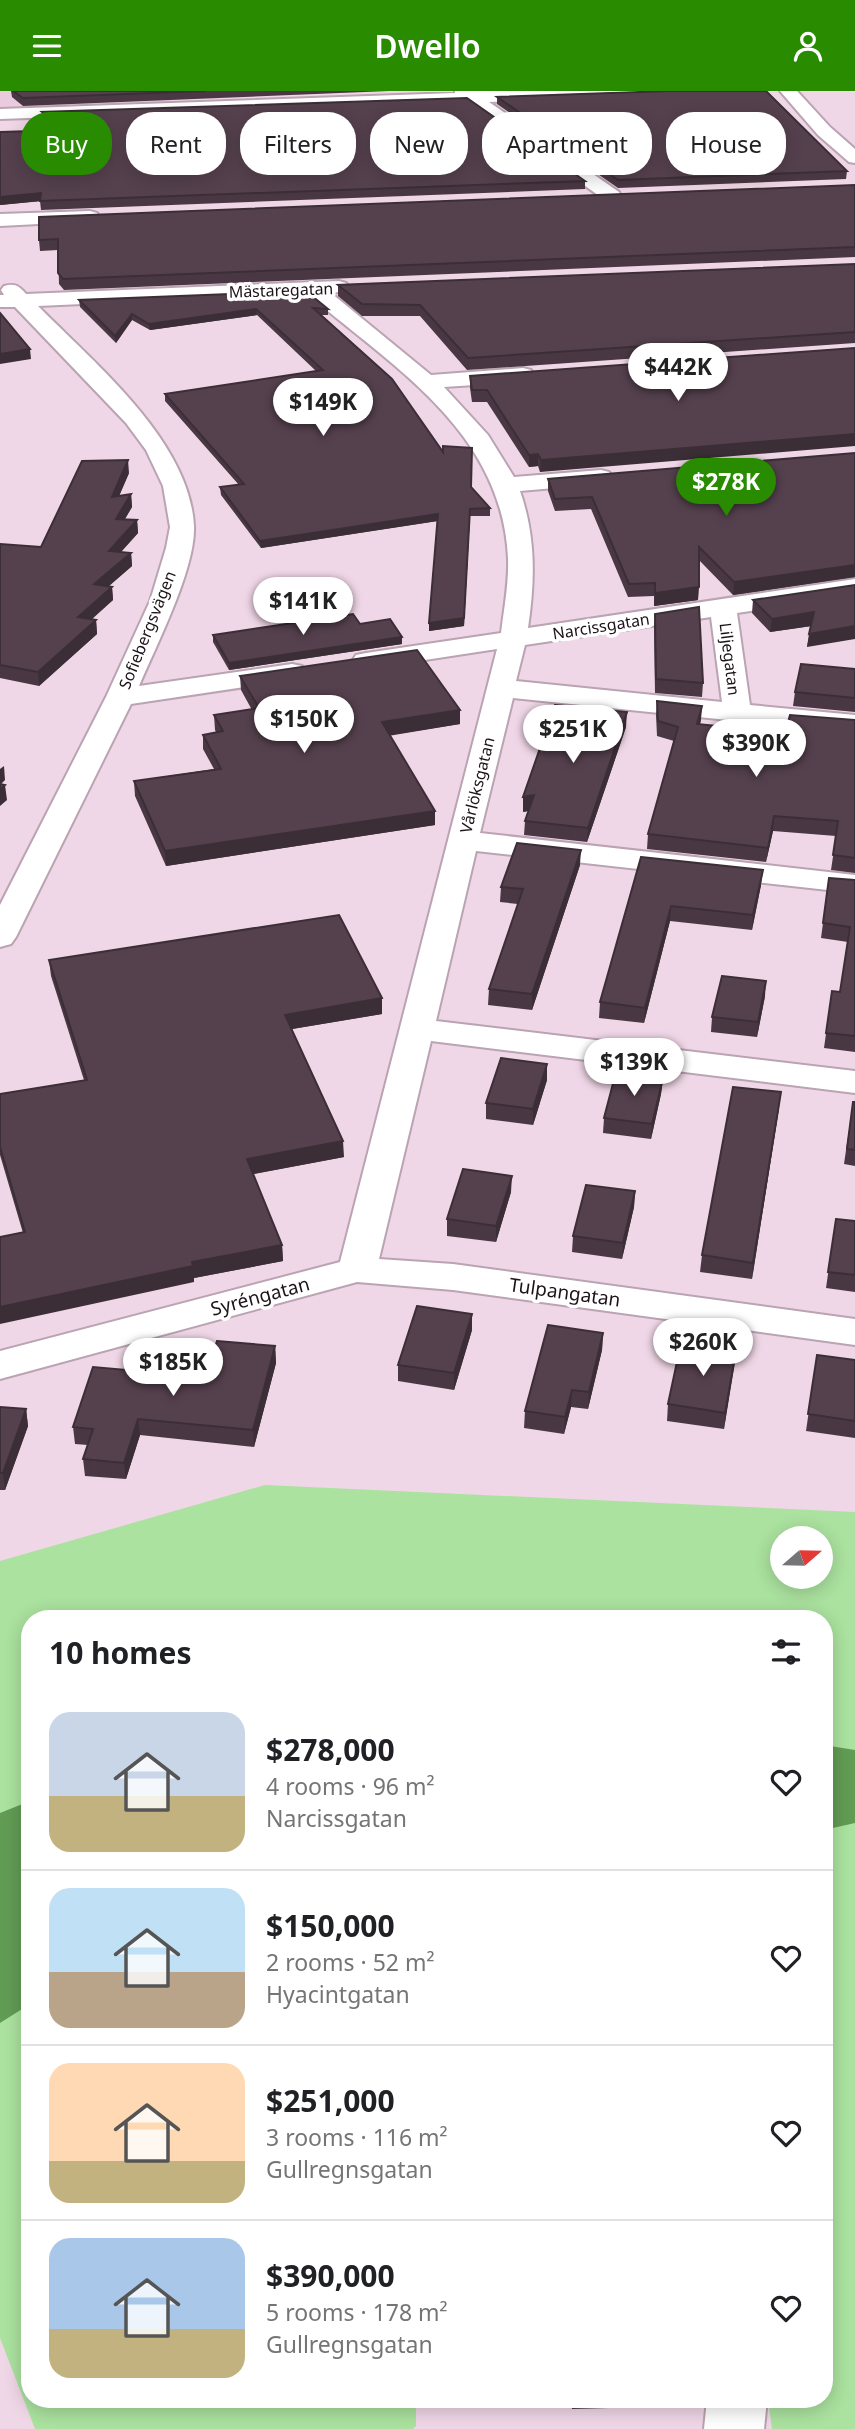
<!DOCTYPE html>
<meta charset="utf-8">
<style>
:root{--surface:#fff;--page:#f2f2f2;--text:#202124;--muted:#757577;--line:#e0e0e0;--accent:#288b00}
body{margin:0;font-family:"Noto Sans",sans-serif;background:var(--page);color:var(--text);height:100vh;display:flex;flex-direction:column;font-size:26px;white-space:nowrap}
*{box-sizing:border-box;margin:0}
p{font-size:23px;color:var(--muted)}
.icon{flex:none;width:38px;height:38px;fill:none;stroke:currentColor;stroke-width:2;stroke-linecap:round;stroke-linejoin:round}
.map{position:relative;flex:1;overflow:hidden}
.sheet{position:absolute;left:21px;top:1519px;width:812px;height:798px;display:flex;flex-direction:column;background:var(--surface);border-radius:28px;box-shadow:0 4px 18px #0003}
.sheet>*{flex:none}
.hud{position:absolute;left:21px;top:21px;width:814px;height:63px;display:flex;gap:14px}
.needle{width:46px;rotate:70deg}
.controls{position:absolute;left:770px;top:1435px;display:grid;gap:14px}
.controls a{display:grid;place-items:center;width:63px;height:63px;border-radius:50%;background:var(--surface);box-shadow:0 4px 18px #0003;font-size:35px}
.price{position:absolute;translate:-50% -60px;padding:0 16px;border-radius:24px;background:#fff;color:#222;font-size:23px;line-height:46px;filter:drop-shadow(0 2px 4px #0008)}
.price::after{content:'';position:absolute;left:50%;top:42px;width:21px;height:16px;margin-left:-10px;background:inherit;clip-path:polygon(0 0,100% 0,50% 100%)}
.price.current{background:var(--accent);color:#fff}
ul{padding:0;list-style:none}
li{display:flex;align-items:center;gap:21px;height:175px;padding:0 28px}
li+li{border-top:2px solid var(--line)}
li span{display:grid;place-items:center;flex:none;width:196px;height:140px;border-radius:21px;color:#555}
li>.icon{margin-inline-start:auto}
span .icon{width:84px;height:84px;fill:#fffc;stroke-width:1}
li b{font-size:30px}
h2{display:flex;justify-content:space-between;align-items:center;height:84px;padding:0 28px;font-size:30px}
.tag{padding:0 24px;border-radius:28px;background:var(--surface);box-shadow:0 4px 18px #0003;font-size:24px;line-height:63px}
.tag.current{background:var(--accent);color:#fff}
header{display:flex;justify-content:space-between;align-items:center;height:91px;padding:0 28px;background:var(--accent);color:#fff;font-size:32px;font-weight:600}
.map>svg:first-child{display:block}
.built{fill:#e9cade}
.green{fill:#abe29f;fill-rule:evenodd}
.water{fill:#619c54}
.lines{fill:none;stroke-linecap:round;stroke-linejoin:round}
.minor-casing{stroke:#baa3b2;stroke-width:4}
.minor{fill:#fff;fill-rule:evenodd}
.wall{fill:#493843}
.shaded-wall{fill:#3c2e37}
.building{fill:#55414e;stroke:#3c2e37;stroke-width:2}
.labels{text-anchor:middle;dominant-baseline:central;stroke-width:7;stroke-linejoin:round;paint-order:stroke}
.far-street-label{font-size:16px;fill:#1c1319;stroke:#fff}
.street-label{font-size:19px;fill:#1c1319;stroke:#fff}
</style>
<header><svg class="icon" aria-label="menu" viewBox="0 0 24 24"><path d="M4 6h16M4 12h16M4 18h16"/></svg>Dwello<svg class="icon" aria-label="person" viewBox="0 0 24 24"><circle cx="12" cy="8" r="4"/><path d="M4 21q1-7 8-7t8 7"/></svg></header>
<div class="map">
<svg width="855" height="2338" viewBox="0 0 855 2338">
<rect width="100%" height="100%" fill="#f0d7e7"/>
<polygon class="built" points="0,0 160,0 177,15 0,21"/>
<path class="green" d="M265 1394 855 1421V2338H772L768 2308H824V1528H30V2308H416V2335L413 2338H35L0 2247V1470ZM782 1447H821V1486H782Z"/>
<g class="water">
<polygon points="824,1654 855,1659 855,1732 824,1739"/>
<polygon points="30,1710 30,1913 0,1932 0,1722"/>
</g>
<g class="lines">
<g class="minor-casing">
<g id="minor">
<polygon points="675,0 667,5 489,11 619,101 621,105 612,111 605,109 468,12 0,28 0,18 455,2 455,0"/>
<polygon points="780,0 797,0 830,36 855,58 855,72 849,71 818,44"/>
<polygon points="90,120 97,122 100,126 97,130 0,135 0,123"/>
<path d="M339 190 346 192 349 196 346 200 331 202 431 284 523 277 531 279 534 284 531 289 523 291 444 296 488 344 514 386 601 379 609 381 613 386 609 391 601 393 520 400C536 446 535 490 528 537L855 488V504L737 522 750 614 855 624V642L513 607 480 742 855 784V802L476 760 436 930 855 980V1002L431 950 379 1168 453 1173 855 1228V1254L453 1199 357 1191 0 1288V1260L340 1171 497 558 366 578 356 576 352 570 356 564 366 562 501 542C504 517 509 492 508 467 502 341 395 277 307 203L38 215C94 272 190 350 194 435 196 477 156 555 139 595L292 573 302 575 306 581 302 587 292 589 131 613 16 846 11 853 0 856V814L106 606 150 510 166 457 170 436 163 395 146 359 126 332 15 216H0V204H4L1 199 4 195C15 192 19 195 26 203ZM711 526 722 611 516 590 525 554Z"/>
<polygon points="707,2308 767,2308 764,2338 704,2338"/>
</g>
</g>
<use href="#minor" class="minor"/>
</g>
<g class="wall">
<polygon points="11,0 389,0 23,15 12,6"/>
<polygon points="497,6 847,80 846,88 618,97 497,13"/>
<polygon points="42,21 585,90 585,98 41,119 40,110 0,114 56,39 43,29"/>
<polygon points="855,94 855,166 64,199 59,193 58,159 40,160 39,149"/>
<polygon points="855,173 855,252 467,279 420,225 362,225 338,205 338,194"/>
<polygon points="79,209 328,218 328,224 321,224 443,361 471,396 490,417 490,425 470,425 464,535 429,540 437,430 261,457 221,404 220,396 239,394 165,310 165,303 316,280 257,224 150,239 132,229 116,252 80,216"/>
<polygon points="855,257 540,381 538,375 529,376 487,311 472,311 470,297 470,285"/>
<polygon points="855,362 855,486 733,504 699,469 698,509 654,515 654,505 628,506 591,418 555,420 548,400 548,388"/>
<polygon points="129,382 119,405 131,403 132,416 125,428 137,429 138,442 121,461 131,462 132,475 109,495 112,496 113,509 91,528 96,529 97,543 39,595 0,587 0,453 41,456"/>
<polygon points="855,494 807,556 811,535 770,541 752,522 753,509"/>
<polygon points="655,523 703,592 702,606 655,602 654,536"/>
<polygon points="360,533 402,546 402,553 229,579 213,551 213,544"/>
<polygon points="855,578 855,621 793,615 795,601"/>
<polygon points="240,585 460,633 390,644 435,734 166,775 135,705 134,690 214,678 203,658 203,644 216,641 215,639 214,624 252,619 241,599"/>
<polygon points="657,610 702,615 700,634 785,642 855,629 855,782 831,779 836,745 773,740 766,771 647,758 648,743 674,650 657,645 656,624"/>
<polygon points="626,636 587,751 524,744 525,730 528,720 523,721"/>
<polygon points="641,766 761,794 752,839 670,830 644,932 599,927 600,911"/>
<polygon points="580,774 532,919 488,914 489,898 518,813 500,811 501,796"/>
<polygon points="829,787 855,789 855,961 824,957 832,900 840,901 848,851 821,847"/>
<polygon points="49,869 382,907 382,923 292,938 344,1066 253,1083 282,1154 283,1170 194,1187 194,1191 23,1142 0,1064 0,1003 84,989 51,885"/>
<polygon points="765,905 757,946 711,941 712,926"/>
<polygon points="663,987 661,1003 651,1048 603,1042 604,1027"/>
<polygon points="547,989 533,1034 486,1028 486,1012"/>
<polygon points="853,1011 855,1011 855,1075 844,1073"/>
<polygon points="779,1017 752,1188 700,1181 702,1164"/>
<polygon points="635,1100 634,1116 622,1168 572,1161 573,1145"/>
<polygon points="511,1101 496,1151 447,1145 447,1128"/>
<polygon points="836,1128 855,1130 855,1201 826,1197"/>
<polygon points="472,1239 454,1299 398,1290 398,1274"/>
<polygon points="603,1242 602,1259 588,1318 571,1316 564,1343 524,1337 525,1320"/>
<polygon points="275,1255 276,1272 254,1356 140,1344 126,1388 85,1385 83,1368 88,1354 75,1353 73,1336 206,1286"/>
<polygon points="736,1260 724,1338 667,1330 668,1313"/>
<polygon points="817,1264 855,1269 855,1347 806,1340"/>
<polygon points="0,1316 26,1318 28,1335 5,1399 0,1399"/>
<polygon points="571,2308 681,2308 681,2315 572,2318"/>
</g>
<g class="shaded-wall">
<polygon points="41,102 42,110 0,114 0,106"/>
<polygon points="256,218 257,224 150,239 149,233"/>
<polygon points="132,223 132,229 116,252 115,245"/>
<polygon points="30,258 31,268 0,273 0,263"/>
<polygon points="855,343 855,355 540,381 541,369"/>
<polygon points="538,363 538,375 529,376 529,364"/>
<polygon points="128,369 129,382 113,419 112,406"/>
<polygon points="131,403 132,416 117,441 116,428"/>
<polygon points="438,423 438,430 261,457 260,450"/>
<polygon points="470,425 464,535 429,540 429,532"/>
<polygon points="137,429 138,442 110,473 109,460"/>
<polygon points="131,462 132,475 96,506 94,493"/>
<polygon points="855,474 855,486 733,504 734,491"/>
<polygon points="112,496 113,509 79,540 78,526"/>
<polygon points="699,496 698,509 654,515 655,502"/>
<polygon points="814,521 812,535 770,541 772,528"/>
<polygon points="96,529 97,543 39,595 38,581"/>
<polygon points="855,535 855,548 807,556 809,543"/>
<polygon points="402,546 402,553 229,579 229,572"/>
<polygon points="702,615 701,629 696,648 697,633"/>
<polygon points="460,619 460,633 382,646 382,631"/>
<polygon points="627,621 626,636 587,751 588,737"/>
<polygon points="4,675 5,689 0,694 0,678"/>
<polygon points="5,694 7,709 0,715 0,699"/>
<polygon points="534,704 533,719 523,721 523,706"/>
<polygon points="435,720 435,734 166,775 165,760"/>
<polygon points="774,725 773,740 766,771 768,757"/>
<polygon points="581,759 580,774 532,919 532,903"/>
<polygon points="763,779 761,794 752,839 753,824"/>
<polygon points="671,815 670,830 644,932 645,917"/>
<polygon points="766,890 765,905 757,946 758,931"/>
<polygon points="382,907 382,923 286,939 285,924"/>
<polygon points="547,973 547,989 533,1034 533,1018"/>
<polygon points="663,987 661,1003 651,1048 652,1033"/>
<polygon points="781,1001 779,1017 752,1188 753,1172"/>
<polygon points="343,1050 344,1066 248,1084 247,1068"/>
<polygon points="512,1085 511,1101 496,1151 496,1135"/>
<polygon points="635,1100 634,1116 622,1168 623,1152"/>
<polygon points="282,1154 283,1170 194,1187 194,1191 0,1233 0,1216 192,1171"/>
<polygon points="472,1223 472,1239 454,1299 454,1282"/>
<polygon points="603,1242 602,1259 588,1318 589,1301"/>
<polygon points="275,1255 276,1272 254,1356 253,1339"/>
<polygon points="736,1260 734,1277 724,1338 725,1322"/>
<polygon points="572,1299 571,1316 564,1343 565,1326"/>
<polygon points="26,1318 28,1335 5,1399 3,1382"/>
<polygon points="138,1328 140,1344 126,1388 124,1372"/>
</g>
<g class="building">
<polygon points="13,0 205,0 23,7"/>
<polygon points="668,0 766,0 847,80 618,89 497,6"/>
<polygon points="467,7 585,90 40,110 41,102 0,106 0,41 65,39 42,21"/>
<polygon points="855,94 855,156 63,188 58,182 58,148 39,149 39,126"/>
<polygon points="855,173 855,241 468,267 420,214 362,213 338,194"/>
<polygon points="306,200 328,218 313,217 392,288 443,361 443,355 472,357 471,396 490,417 470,418 464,527 429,532 438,423 260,450 220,396 244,393 165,303 323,279 256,218 149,233 132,223 115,245 79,209"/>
<polygon points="0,222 30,258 0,263"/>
<polygon points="855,257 855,343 541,369 538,363 529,364 487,299 472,299 470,285"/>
<polygon points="855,362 855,474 734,491 699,456 699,496 655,502 655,492 629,493 592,406 555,408 548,388"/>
<polygon points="128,369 112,406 131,403 116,428 137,429 109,460 131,462 94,493 112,496 78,526 96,529 38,581 0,574 0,453 41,456 82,370"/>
<polygon points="855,494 855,535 809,543 814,521 772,528 753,509"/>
<polygon points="699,516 703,592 656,588 655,523"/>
<polygon points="353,523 360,533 390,528 402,546 229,572 213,544"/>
<polygon points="417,559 460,619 382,631 435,720 165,760 134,690 221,678 203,644 223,640 214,624 259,617 240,585"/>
<polygon points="801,573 855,578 855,607 795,601"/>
<polygon points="657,610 702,615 697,633 785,642 790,624 855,629 855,767 833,764 838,730 774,725 768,757 648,743 678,636 658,630"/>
<polygon points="555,614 627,621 588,737 525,730 534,704 523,706"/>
<polygon points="0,693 5,694 0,699"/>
<polygon points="517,752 581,759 532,903 489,898 523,798 501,796"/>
<polygon points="641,766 763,779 753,824 671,815 645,917 600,911"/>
<polygon points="829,787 855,789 855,945 826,942 832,900 840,901 850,836 823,832"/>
<polygon points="339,824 382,907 285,924 343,1050 247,1068 282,1154 192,1171 193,1175 0,1216 0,1146 25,1141 0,1056 0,1003 87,989 49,869"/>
<polygon points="722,885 766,890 758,931 712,926"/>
<polygon points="501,967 547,973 533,1018 486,1012"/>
<polygon points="616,981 663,987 652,1033 604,1027"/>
<polygon points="733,996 781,1001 753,1172 702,1164"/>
<polygon points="853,1011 855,1011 855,1059 847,1058"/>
<polygon points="463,1078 512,1085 496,1135 447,1128"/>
<polygon points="586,1094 635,1100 623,1152 573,1145"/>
<polygon points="836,1128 855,1130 855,1184 828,1181"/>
<polygon points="417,1215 472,1223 454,1282 398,1274"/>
<polygon points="548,1234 603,1242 589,1301 572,1299 565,1326 525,1320"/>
<polygon points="217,1250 275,1255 253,1339 138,1328 124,1372 83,1368 93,1338 73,1336 93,1276 206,1286"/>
<polygon points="681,1252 736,1260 725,1322 668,1313"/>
<polygon points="817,1264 855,1269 855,1330 808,1323"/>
<polygon points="0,1316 26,1318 3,1382 0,1382"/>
</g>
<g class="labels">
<g class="far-street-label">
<text transform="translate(281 199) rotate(-2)">Mästaregatan</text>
<text transform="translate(601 535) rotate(-9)">Narcissgatan</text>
<text transform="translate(147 539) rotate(-68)">Sofiebergsvägen</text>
<text transform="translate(730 568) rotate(83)">Liljegatan</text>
<text transform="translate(477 694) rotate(-76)">Vårlöksgatan</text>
</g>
<g class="street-label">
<text transform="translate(565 1201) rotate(8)">Tulpangatan</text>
<text transform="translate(260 1205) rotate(-15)">Syréngatan</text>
</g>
</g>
</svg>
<div class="controls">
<a><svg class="needle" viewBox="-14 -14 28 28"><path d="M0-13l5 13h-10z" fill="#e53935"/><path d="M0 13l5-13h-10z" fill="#757577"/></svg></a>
</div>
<b class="price" style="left:678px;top:312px">$442K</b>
<b class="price" style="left:323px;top:347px">$149K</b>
<b class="price current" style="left:726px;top:427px">$278K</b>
<b class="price" style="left:303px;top:546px">$141K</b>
<b class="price" style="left:304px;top:664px">$150K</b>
<b class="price" style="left:573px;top:674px">$251K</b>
<b class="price" style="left:756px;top:688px">$390K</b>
<b class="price" style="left:634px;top:1007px">$139K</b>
<b class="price" style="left:703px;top:1287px">$260K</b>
<b class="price" style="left:173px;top:1307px">$185K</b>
<div class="hud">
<a class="tag current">Buy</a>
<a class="tag">Rent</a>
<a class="tag">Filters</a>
<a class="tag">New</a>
<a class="tag">Apartment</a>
<a class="tag">House</a>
</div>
<section class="sheet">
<h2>10 homes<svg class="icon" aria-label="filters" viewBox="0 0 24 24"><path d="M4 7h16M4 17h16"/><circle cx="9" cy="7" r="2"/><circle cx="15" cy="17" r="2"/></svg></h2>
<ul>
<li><span style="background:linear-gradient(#c9d6e8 60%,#c2b280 0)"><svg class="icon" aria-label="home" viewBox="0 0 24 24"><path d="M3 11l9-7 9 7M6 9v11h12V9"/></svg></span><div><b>$278,000</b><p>4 rooms · 96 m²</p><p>Narcissgatan</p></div><svg class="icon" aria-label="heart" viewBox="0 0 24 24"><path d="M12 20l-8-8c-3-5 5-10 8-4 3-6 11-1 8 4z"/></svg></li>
<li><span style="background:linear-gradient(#bfe0f5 60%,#b9a48a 0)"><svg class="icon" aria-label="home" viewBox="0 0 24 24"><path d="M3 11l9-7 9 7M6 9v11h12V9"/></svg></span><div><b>$150,000</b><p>2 rooms · 52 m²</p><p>Hyacintgatan</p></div><svg class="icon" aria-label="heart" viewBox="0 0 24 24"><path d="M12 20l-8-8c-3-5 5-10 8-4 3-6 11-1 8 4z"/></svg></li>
<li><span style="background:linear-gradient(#ffd9b3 70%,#c2b280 0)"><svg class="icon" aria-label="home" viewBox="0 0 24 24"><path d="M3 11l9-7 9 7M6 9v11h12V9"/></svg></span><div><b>$251,000</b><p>3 rooms · 116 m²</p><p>Gullregnsgatan</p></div><svg class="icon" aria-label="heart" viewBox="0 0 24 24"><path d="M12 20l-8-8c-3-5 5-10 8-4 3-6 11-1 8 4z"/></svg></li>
<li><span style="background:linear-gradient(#a9c7e8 65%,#c2b280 0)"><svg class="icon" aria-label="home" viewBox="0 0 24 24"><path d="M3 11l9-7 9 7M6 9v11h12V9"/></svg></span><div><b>$390,000</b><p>5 rooms · 178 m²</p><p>Gullregnsgatan</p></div><svg class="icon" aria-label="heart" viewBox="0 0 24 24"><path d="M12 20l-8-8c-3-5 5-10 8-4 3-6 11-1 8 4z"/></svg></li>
</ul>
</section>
</div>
